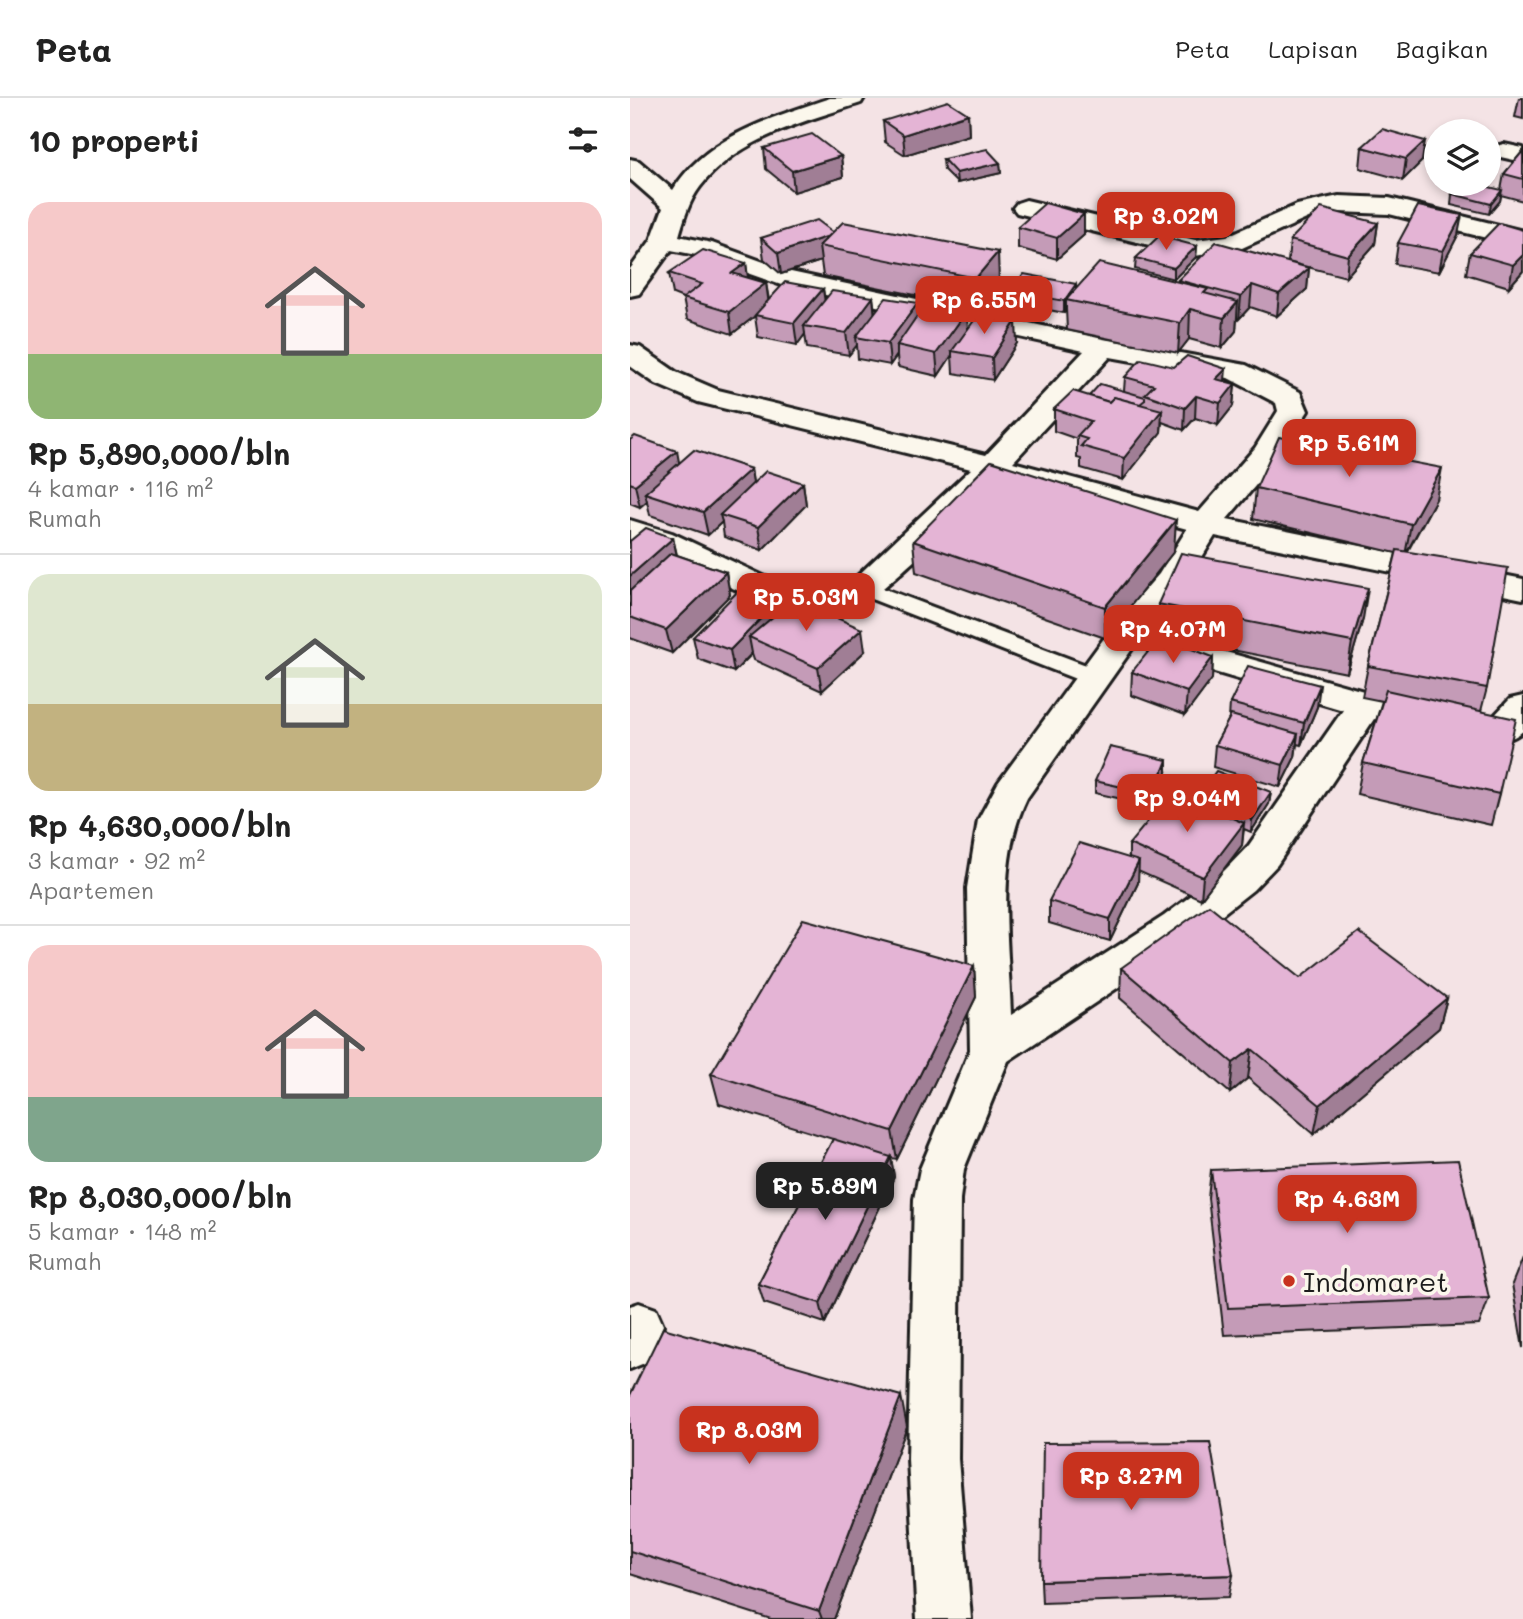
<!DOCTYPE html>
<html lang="id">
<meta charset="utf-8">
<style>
:root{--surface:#fff;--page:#f2f2f2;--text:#222;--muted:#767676;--line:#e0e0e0;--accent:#c8321e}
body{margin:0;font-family:Mali,sans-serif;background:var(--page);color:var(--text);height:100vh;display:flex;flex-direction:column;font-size:26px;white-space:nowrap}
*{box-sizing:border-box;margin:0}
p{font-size:23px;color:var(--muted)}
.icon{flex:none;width:38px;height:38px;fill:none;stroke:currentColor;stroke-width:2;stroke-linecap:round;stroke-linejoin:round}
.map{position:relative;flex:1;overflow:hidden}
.panel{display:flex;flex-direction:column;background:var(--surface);width:630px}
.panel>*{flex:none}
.buttons{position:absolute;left:794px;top:21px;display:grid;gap:14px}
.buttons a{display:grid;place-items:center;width:77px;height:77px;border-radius:50%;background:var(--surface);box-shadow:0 4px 10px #0003;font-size:35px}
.price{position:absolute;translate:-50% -60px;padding:0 16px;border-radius:14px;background:var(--accent);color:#fff;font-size:23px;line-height:46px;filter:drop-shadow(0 2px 4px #0008)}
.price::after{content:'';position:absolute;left:50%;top:42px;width:21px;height:16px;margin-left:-10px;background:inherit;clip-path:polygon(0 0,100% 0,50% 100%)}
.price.current{background:#222;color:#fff}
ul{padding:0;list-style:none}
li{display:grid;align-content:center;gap:14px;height:371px;padding:0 28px}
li+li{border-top:2px solid var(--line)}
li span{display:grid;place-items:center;height:217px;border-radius:21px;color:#555}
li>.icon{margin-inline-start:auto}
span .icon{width:126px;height:126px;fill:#fffc;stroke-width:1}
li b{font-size:30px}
h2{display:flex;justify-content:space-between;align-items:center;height:84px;padding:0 28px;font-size:30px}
header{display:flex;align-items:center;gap:42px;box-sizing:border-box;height:98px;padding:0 35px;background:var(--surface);border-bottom:2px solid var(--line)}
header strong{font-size:33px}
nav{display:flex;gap:38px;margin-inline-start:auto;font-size:24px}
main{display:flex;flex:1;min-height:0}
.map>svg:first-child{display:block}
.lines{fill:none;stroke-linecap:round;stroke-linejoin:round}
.service-casing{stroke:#1c1c1c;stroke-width:6}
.minor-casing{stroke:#1c1c1c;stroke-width:6}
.service{fill:#fbf7ec;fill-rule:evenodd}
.minor{fill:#fbf7ec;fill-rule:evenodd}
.wall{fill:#c49bb7;stroke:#1c1c1c;stroke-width:2}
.shaded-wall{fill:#a07e95;stroke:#1c1c1c;stroke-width:2}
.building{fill:#e4b4d5;stroke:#1c1c1c;stroke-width:2}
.poi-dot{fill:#c8321e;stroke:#fbf7ec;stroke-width:2.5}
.labels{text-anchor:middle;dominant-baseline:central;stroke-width:7;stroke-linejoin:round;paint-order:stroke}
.near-poi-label{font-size:28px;fill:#1c1c1c;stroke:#fbf7ec;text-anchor:start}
</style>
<header>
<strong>Peta</strong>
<nav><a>Peta</a><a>Lapisan</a><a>Bagikan</a></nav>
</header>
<main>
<section class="panel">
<h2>10 properti<svg class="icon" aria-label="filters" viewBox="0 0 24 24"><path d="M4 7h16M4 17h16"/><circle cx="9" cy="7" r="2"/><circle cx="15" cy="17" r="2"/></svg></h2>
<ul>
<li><span style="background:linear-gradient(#f6c9c9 70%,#8fb573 0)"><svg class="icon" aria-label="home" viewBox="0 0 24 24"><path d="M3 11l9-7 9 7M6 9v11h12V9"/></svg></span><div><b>Rp 5,890,000/bln</b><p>4 kamar · 116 m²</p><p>Rumah</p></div></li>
<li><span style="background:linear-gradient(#dfe7d0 60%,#c2b280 0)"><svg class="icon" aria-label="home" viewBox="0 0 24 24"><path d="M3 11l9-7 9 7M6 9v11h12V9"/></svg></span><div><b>Rp 4,630,000/bln</b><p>3 kamar · 92 m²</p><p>Apartemen</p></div></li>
<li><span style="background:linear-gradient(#f6c9c9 70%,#7fa58c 0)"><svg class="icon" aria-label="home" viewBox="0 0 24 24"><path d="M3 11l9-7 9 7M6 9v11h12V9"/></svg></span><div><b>Rp 8,030,000/bln</b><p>5 kamar · 148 m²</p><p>Rumah</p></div></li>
</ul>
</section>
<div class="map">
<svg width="893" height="1521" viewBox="0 0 893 1521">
<rect width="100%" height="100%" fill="#f4e3e5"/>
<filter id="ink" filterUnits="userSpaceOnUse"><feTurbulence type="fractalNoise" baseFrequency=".0143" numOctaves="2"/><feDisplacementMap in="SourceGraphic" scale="14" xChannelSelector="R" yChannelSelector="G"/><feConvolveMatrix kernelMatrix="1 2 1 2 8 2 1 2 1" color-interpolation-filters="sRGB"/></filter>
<g filter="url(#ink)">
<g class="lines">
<g class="service-casing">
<polygon id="service" points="234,483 472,573 476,579 472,585 464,587 456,585 226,495 223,490 226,485"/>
</g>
<g class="minor-casing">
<g id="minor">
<path d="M200 0H234L231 5C176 23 107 40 70 89 59 103 54 121 49 138L82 145 161 174 473 241 616 267 670 294 678 313 648 361 597 421 893 481V501L585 438 553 490 507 544 397 700C365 765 379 847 381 917L534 818 595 772 619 747 713 612 520 555 515 547 520 539 532 536 769 603 774 612 769 621 756 624 744 621 647 767 623 792 562 840 378 963 334 1071 330 1101 328 1361 341 1521H287L278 1361 284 1101 290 1071 340 952 337 790 348 722 368 685 483 528 529 476 557 431 368 379C338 409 244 511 208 517 158 526 66 471 20 449L0 443V422L42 435 159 490 187 497H200L222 483 341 371 68 304 26 286 0 268V247L10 249 46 274 88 292 356 357 454 253 154 188 66 157 41 152 9 196 0 198V171L21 142 33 110 0 81V61L9 63 43 92C76 38 144 19 200 0ZM480 259 598 280 646 305 648 313 625 350 569 414 383 364Z"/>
<polygon points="874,46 893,50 893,64 866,58 862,53 866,48"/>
<polygon points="709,98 759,100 893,133 893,149 759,116 709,114 683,118 612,150 565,158 387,115 383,110 387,105 396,102 565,142 597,138 667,107"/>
<path d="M893 598V633C874 649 848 646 826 640L821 631 826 622 839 619 862 620 880 601Z"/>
<polygon points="9,1205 26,1211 33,1227 17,1264 0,1271 0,1208"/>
</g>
</g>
<use href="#service" class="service"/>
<use href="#minor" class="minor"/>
</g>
<g class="wall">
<polygon points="889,0 893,0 893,21 885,19"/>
<polygon points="338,16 339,37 275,57 255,44 253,23"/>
<polygon points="732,49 792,63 773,82 730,70"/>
<polygon points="134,50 211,58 213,79 164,94 136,71"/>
<polygon points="893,53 893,103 871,97 870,103 859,116 821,107 822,96 871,92 874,76"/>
<polygon points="313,61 370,65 371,75 327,85 314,72"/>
<polygon points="748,125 745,146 716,179 658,164 660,142"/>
<polygon points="388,129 454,137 427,161 388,150"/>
<polygon points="893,132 893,173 879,189 836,176 840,155"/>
<polygon points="203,134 369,183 348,210 193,178 191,163 151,176 134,161 131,140"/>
<polygon points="828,137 809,174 765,166 768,145"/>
<polygon points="567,148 566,159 544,181 505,171 506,160"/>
<polygon points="116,165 118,180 136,185 139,202 193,191 195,203 243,199 245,214 289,215 387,245 363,282 323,275 322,257 308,278 268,269 267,257 260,267 228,261 227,247 219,257 177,250 175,236 167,247 128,239 125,218 102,236 57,221 53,200 43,196 39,175"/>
<polygon points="679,170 677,191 647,218 620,209 609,221 607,220 606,233 592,250 559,241 548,255 437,232 436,211 434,215 380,204 380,193 446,191 548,184 548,182"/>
<polygon points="495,279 595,283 605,286 603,308 588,327 565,320 554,332 532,324 531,334 493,382 451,370 451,361 447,360 447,341 424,333 424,311 459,298 494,293"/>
<polygon points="0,342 49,365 121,371 123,385 173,385 176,407 132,452 94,439 92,424 78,437 20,417 17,403 10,409 0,405"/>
<polygon points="626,390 806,401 778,453 857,590 851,613 869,696 861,727 727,696 733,665 752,603 732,599 738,568 766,455 623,421"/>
<polygon points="43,440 47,457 96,474 100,497 42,555 0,540 0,443"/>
<polygon points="283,443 544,453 475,540 286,474"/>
<polygon points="152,499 153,510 235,553 192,593 124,562 122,556 104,574 68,561 63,539"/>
<polygon points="528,506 733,521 717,575 527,537"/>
<polygon points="583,559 582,581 555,617 501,597 502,574"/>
<polygon points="600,605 687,609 671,647 667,646 665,659 650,689 583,669 585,647 599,621"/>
<polygon points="537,674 523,708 465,695 465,683"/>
<polygon points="641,694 639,706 621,734 614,731 612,747 571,801 508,773 508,785 480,843 419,825 419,803 499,760 499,746 567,704 567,700"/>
<polygon points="344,868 346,899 267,1061 261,1060 264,1079 195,1225 134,1205 128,1186 203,1041 89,1006 81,976"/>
<polygon points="491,870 670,880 817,900 809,930 684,1036 618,980 600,995 490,900"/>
<polygon points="581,1072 859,1200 849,1227 594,1237 578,1100"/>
<polygon points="893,1159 893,1250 882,1186"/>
<polygon points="0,1297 277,1329 204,1521 141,1521 0,1476"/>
<polygon points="603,1477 599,1499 412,1505 411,1483"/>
</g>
<g class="shaded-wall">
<polygon points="338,16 339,37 275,57 273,37"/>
<polygon points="795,43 792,63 773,82 776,61"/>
<polygon points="211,58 213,79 164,94 162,73"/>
<polygon points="370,65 371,75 327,85 326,75"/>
<polygon points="872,92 870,103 859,116 861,106"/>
<polygon points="454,116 454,137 427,161 427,140"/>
<polygon points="832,117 828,137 809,174 813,153"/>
<polygon points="748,125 745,146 716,179 718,158"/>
<polygon points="205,136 189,148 191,163 151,176 148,155"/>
<polygon points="567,148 566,159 544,181 544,170"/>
<polygon points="368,154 369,183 348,210 346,180"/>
<polygon points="893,157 893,173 879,189 883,167"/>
<polygon points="116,165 119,187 102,175"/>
<polygon points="679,170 677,191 647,218 649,196"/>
<polygon points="136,185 139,207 102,236 99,214"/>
<polygon points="446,186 446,198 436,202 436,211 434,215 434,203"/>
<polygon points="622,187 620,209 609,221 611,199"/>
<polygon points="193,191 196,212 174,228 175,236 167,247 164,225"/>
<polygon points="243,199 245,221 226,239 227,247 219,257 216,235"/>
<polygon points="608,204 606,233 592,250 594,220"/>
<polygon points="288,205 290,227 267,247 267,257 260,267 258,245"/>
<polygon points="560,211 559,241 548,255 550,225"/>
<polygon points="337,213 338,235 322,253 322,257 308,278 306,256"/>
<polygon points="386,223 387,245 363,282 362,260"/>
<polygon points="596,271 594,293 586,281"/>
<polygon points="605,286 603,308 588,327 590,305"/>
<polygon points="566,298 565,320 554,332 555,310"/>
<polygon points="532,312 531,334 493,382 494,360"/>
<polygon points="47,353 51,375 15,395 17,403 10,409 5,387"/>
<polygon points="812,370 806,401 775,457 781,426"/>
<polygon points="121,371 124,393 90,417 92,424 78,437 73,414"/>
<polygon points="173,385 176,407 132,452 128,429"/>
<polygon points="546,422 544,453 475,540 475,509"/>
<polygon points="43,440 48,463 0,505 0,478"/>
<polygon points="96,474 100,497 42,555 36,532"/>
<polygon points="738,490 733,521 717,575 722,544"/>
<polygon points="152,499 155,521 119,539 122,555 104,574 100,552"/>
<polygon points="232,531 235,553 192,593 188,570"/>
<polygon points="583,559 582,581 555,617 557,594"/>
<polygon points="690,587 687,609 671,647 674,625"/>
<polygon points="668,636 665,659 650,689 653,667"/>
<polygon points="537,662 537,674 523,708 524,696"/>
<polygon points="641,694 639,706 621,734 622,722"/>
<polygon points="614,725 612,747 571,801 573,779"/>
<polygon points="509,763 508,785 480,843 480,821"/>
<polygon points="344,868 346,899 267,1061 262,1033"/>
<polygon points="817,900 809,930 684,1036 690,1007"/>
<polygon points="622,951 618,980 600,995 603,965"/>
<polygon points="261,1059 264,1079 195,1225 190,1205"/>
<polygon points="271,1298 277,1329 204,1521 192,1521 189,1513"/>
</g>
<g class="building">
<polygon points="318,3 338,16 273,37 253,23"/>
<polygon points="752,31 795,43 776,61 732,49"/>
<polygon points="182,36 211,58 162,73 134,50"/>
<polygon points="357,51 370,65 326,75 313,61"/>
<polygon points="893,53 893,81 874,76"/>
<polygon points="831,86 846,86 872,92 861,106 822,96"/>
<polygon points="415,105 454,116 427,140 388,129"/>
<polygon points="788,108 832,117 813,153 768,145"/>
<polygon points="691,110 748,125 718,158 660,142"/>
<polygon points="187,122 203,134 199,138 148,155 131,140"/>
<polygon points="213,124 368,154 346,180 189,148"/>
<polygon points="869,125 893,132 893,157 883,167 840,155"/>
<polygon points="529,138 567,148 544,170 506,160"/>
<polygon points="586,144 679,170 649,196 622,187 611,199 548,182"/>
<polygon points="73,152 116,165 102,175 136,185 99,214 53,200 72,186 39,175"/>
<polygon points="469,165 578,191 574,195 608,204 594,220 560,211 550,225 436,202"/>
<polygon points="394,176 446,186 434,203 380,193"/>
<polygon points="155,184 193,191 164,225 125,217"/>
<polygon points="202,193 243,199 216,235 174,228"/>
<polygon points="256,200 288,205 258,245 226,239"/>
<polygon points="296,205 337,213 306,256 267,247"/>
<polygon points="348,217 386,223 362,260 322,253"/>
<polygon points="557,258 596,271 586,281 605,286 590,305 566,298 555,310 515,296 524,287 495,279 511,261 544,269"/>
<polygon points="470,286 515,299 515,302 510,306 484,299 479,304 459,298"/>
<polygon points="443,293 479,304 484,299 532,312 494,360 451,348 457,341 447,338 461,323 424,311"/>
<polygon points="5,338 47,353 5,387 0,385 0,342"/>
<polygon points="649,339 812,370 781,426 626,390"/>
<polygon points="64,352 121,371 73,414 15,395"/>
<polygon points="361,363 546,422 475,509 283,443"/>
<polygon points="136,373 173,385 128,429 90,417"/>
<polygon points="16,430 43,440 0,478 0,443"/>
<polygon points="767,452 878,470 857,590 738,568"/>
<polygon points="41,455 96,474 36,532 0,519 0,493"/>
<polygon points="551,455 738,490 722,544 528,506"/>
<polygon points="115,486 152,499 100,552 63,539"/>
<polygon points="164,501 232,531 188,570 119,539"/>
<polygon points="530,539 583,559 557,594 502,574"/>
<polygon points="618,568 690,587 674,625 600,605"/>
<polygon points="756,592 886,621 869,696 733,665"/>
<polygon points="601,617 668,636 653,667 585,647"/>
<polygon points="480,649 537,662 524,696 465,683"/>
<polygon points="586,673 641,694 622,722 567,700"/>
<polygon points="542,694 614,725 573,779 499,746"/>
<polygon points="449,745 509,763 480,821 419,803"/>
<polygon points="579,807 670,880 729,834 817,900 690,1007 622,951 603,965 491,870"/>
<polygon points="173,821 344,868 262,1033 81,976"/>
<polygon points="203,1041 261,1059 190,1205 128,1186"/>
<polygon points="828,1062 859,1200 598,1210 581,1072"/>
<polygon points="33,1230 271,1298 189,1513 0,1453 0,1297"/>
<polygon points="580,1344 603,1477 411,1483 413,1345"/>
</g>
</g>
<circle class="poi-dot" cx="659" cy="1183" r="7"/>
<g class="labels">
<g class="near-poi-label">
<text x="673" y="1183">Indomaret</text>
</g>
</g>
</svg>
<div class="buttons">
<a><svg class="icon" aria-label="layers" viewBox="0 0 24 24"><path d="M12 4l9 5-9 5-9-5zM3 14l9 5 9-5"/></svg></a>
</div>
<b class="price" style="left:536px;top:154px">Rp 3.02M</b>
<b class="price" style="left:354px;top:238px">Rp 6.55M</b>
<b class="price" style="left:719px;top:381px">Rp 5.61M</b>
<b class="price" style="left:176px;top:535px">Rp 5.03M</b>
<b class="price" style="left:543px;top:567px">Rp 4.07M</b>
<b class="price" style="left:557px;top:736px">Rp 9.04M</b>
<b class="price current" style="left:195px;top:1124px">Rp 5.89M</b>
<b class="price" style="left:717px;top:1137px">Rp 4.63M</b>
<b class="price" style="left:119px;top:1368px">Rp 8.03M</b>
<b class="price" style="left:501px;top:1414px">Rp 3.27M</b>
</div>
</main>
